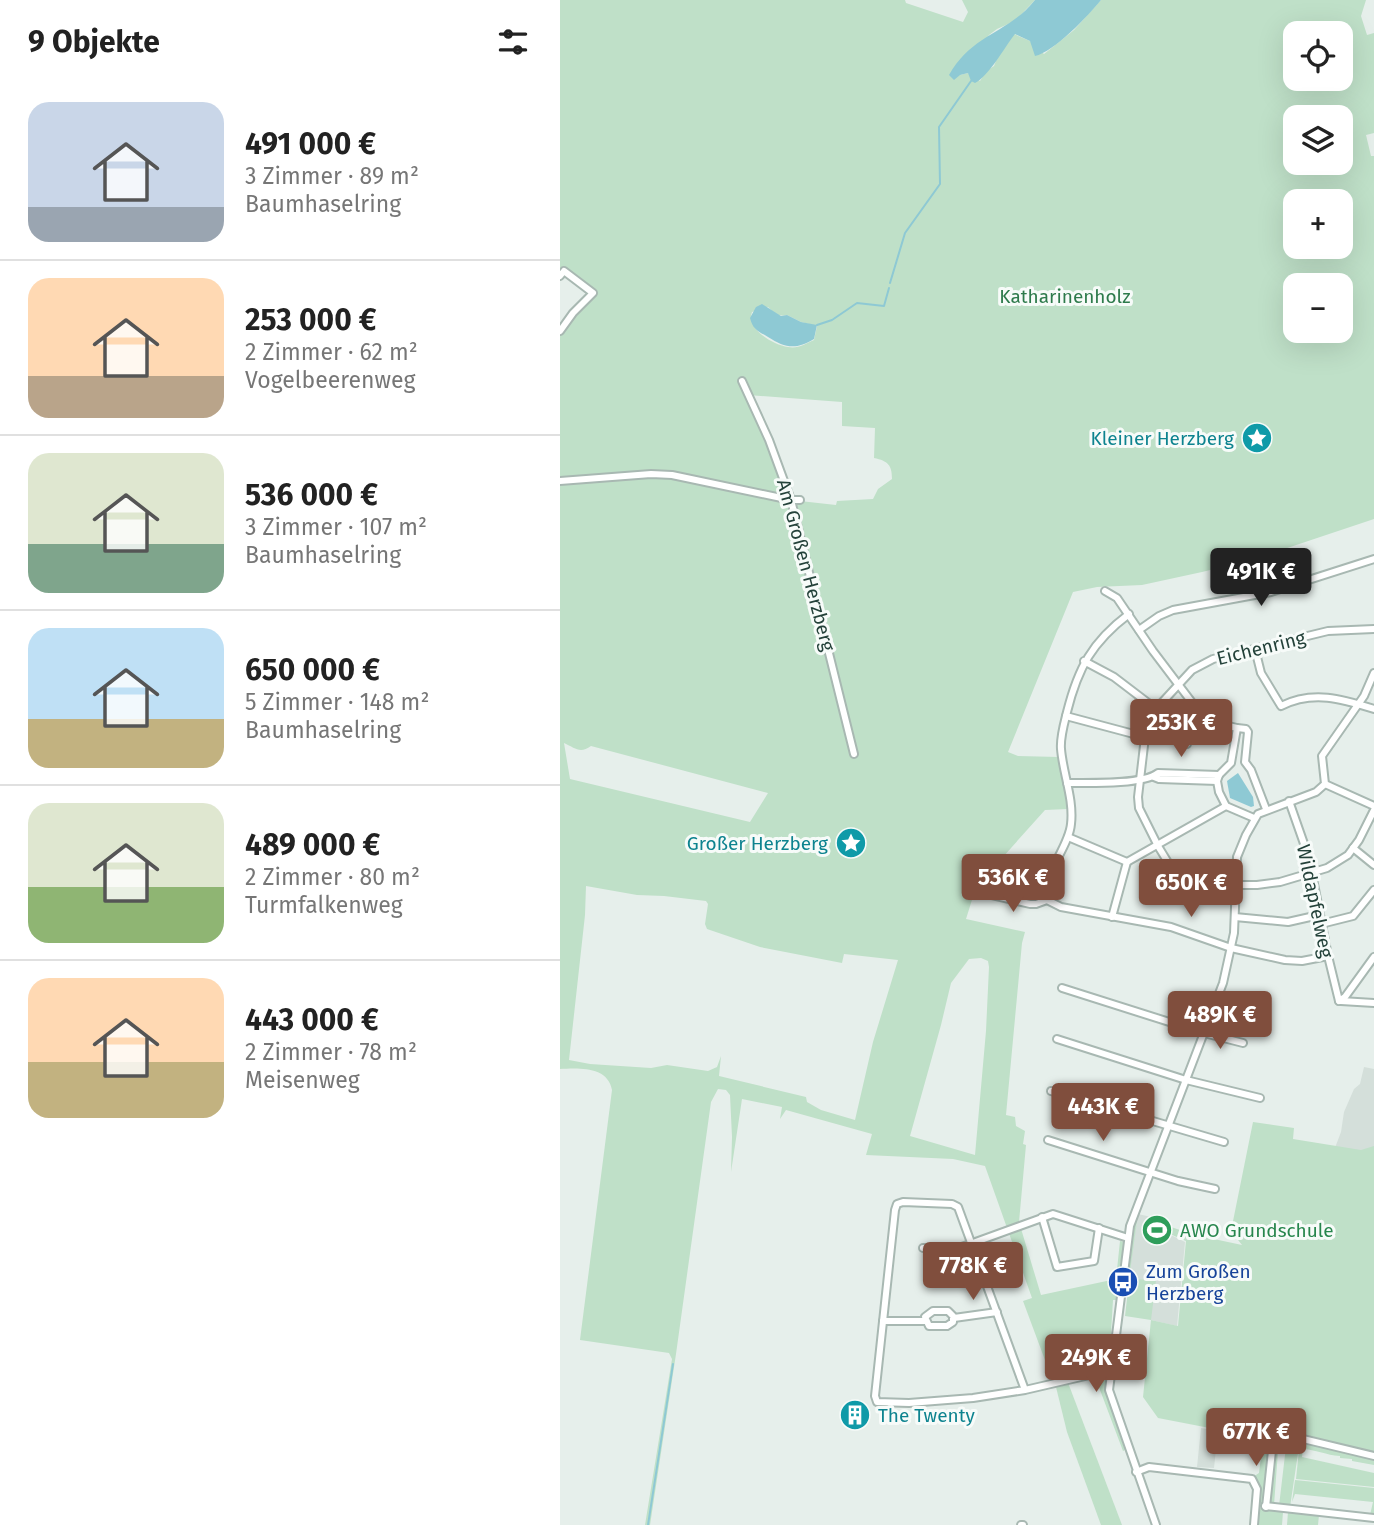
<!DOCTYPE html>
<html lang="de">
<meta charset="utf-8">
<style>
:root{--surface:#fff;--page:#f6f6f6;--text:#222;--muted:#767676;--line:#e0e0e0;--accent:#804e3d}
body{margin:0;font-family:"Fira Sans",sans-serif;background:var(--page);color:var(--text);height:100vh;display:flex;flex-direction:column;font-size:26px;white-space:nowrap}
*{box-sizing:border-box;margin:0}
p{font-size:23px;color:var(--muted)}
.icon{flex:none;width:38px;height:38px;fill:none;stroke:currentColor;stroke-width:2;stroke-linecap:round;stroke-linejoin:round}
.map{position:relative;flex:1;overflow:hidden}
.side{display:flex;flex-direction:column;background:var(--surface);width:560px}
.side>*{flex:none}
.fabs{position:absolute;left:723px;top:21px;display:grid;gap:14px}
.fabs a{display:grid;place-items:center;width:70px;height:70px;border-radius:14px;background:var(--surface);box-shadow:0 7px 28px #0002;font-size:35px}
.price{position:absolute;translate:-50% -60px;padding:0 16px;border-radius:7px;background:var(--accent);color:#fff;font-size:23px;line-height:46px;filter:drop-shadow(0 2px 4px #0008)}
.price::after{content:'';position:absolute;left:50%;top:42px;width:21px;height:16px;margin-left:-10px;background:inherit;clip-path:polygon(0 0,100% 0,50% 100%)}
.price.active{background:#222;color:#fff}
ul{padding:0;list-style:none}
li{display:flex;align-items:center;gap:21px;height:175px;padding:0 28px}
li+li{border-top:2px solid var(--line)}
li span{display:grid;place-items:center;flex:none;width:196px;height:140px;border-radius:21px;color:#555}
li>.icon{margin-inline-start:auto}
span .icon{width:84px;height:84px;fill:#fffc;stroke-width:1}
li b{font-size:30px}
h2{display:flex;justify-content:space-between;align-items:center;height:84px;padding:0 28px;font-size:30px}
main{display:flex;flex:1;min-height:0}
.map>svg:first-child{display:block}
.built{fill:#d4dfda}
.green{fill:#bfe0c8;fill-rule:evenodd}
.water{fill:#8ec9d4}
.lines{fill:none;stroke-linecap:round;stroke-linejoin:round}
.stream{stroke:#8ec9d4;stroke-width:2}
.minor-casing{stroke:#a8b8b2;stroke-width:10}
.minor{stroke:#fff;stroke-width:6}
.labels{text-anchor:middle;dominant-baseline:central;stroke-width:6;stroke-linejoin:round;paint-order:stroke}
.park-label{font-size:19px;fill:#2d7a4b;stroke:#f7fbf9}
.culture-label{font-size:19px;fill:#0d838f;stroke:#f7fbf9;text-anchor:end}
.street-label{font-size:19px;fill:#24423a;stroke:#f7fbf9}
.leisure-label{font-size:19px;fill:#27864d;stroke:#f7fbf9;text-anchor:start}
.transit-label{font-size:19px;fill:#164399;stroke:#f7fbf9;text-anchor:start}
</style>
<main>
<section class="side">
<h2>9 Objekte<svg class="icon" aria-label="filters" viewBox="0 0 24 24"><path d="M4 7h16M4 17h16"/><circle cx="9" cy="7" r="2"/><circle cx="15" cy="17" r="2"/></svg></h2>
<ul>
<li><span style="background:linear-gradient(#c9d6e8 75%,#9aa5b1 0)"><svg class="icon" aria-label="home" viewBox="0 0 24 24"><path d="M3 11l9-7 9 7M6 9v11h12V9"/></svg></span><div><b>491 000 €</b><p>3 Zimmer · 89 m²</p><p>Baumhaselring</p></div></li>
<li><span style="background:linear-gradient(#ffd9b3 70%,#b9a48a 0)"><svg class="icon" aria-label="home" viewBox="0 0 24 24"><path d="M3 11l9-7 9 7M6 9v11h12V9"/></svg></span><div><b>253 000 €</b><p>2 Zimmer · 62 m²</p><p>Vogelbeerenweg</p></div></li>
<li><span style="background:linear-gradient(#dfe7d0 65%,#7fa58c 0)"><svg class="icon" aria-label="home" viewBox="0 0 24 24"><path d="M3 11l9-7 9 7M6 9v11h12V9"/></svg></span><div><b>536 000 €</b><p>3 Zimmer · 107 m²</p><p>Baumhaselring</p></div></li>
<li><span style="background:linear-gradient(#bfe0f5 65%,#c2b280 0)"><svg class="icon" aria-label="home" viewBox="0 0 24 24"><path d="M3 11l9-7 9 7M6 9v11h12V9"/></svg></span><div><b>650 000 €</b><p>5 Zimmer · 148 m²</p><p>Baumhaselring</p></div></li>
<li><span style="background:linear-gradient(#dfe7d0 60%,#8fb573 0)"><svg class="icon" aria-label="home" viewBox="0 0 24 24"><path d="M3 11l9-7 9 7M6 9v11h12V9"/></svg></span><div><b>489 000 €</b><p>2 Zimmer · 80 m²</p><p>Turmfalkenweg</p></div></li>
<li><span style="background:linear-gradient(#ffd9b3 60%,#c2b280 0)"><svg class="icon" aria-label="home" viewBox="0 0 24 24"><path d="M3 11l9-7 9 7M6 9v11h12V9"/></svg></span><div><b>443 000 €</b><p>2 Zimmer · 78 m²</p><p>Meisenweg</p></div></li>
</ul>
</section>
<div class="map">
<svg width="814" height="1525" viewBox="0 0 814 1525">
<rect width="100%" height="100%" fill="#e6efeb"/>
<g class="built">
<polygon points="804,1067 814,1069 814,1271 739,1242 781,1132 784,1112 794,1089 800,1084"/>
<polygon points="578,1214 600,1219 611,1227 611,1235 625,1242 617,1326 591,1320 568,1279"/>
<polygon points="641,1428 658,1431 654,1468 637,1467"/>
</g>
<g class="green">
<path d="M0 0H345L346 3 403 22 408 12 402 0H475L455 21 437 29 429 35 400 75 408 73 420 81 426 71 434 66 439 53 454 34 470 41 484 54 514 30 541 0H806L801 16 807 35 814 33V133L806 135 811 156H814V519L691 560 642 572 582 585 537 587 513 592 448 752 458 756 499 757 508 809 485 810 416 887 406 919 465 932 462 943 446 1115 455 1117 456 1126 465 1131 463 1144 466 1145 459 1222 481 1295 556 1279 560 1241 565 1242 558 1274 561 1275 558 1300H553L549 1365 542 1370 529 1372 528 1370 492 1379 463 1301 472 1298 425 1166 393 1159 306 1155 312 1134 226 1110 220 1119 222 1107 182 1099 171 1172 172 1137 170 1095 166 1090 158 1089 151 1102 116 1354 90 1525H85L112 1359 109 1353 20 1340 52 1090C48 1066 18 1068 0 1069V331L32 293 5 272 0 274ZM735 33H780V79H735ZM735 117H780V163H735ZM735 201H780V247H735ZM735 285H780V331H735ZM208 307C214 313 218 317 227 315L241 322 257 326 254 340C245 344 238 349 228 347 213 345 186 329 192 312ZM188 395 282 402V426L315 428 314 458C328 461 332 465 332 479L318 489 313 499 277 501 276 505 231 500ZM4 743C15 748 20 754 31 746L208 793 190 822 10 779ZM26 886 77 895 104 896 146 901 148 904 145 924 147 929 200 947 282 963 284 954 338 960 313 1042 295 1120 261 1110 247 1102 246 1097 159 1076 161 1056 157 1067 148 1071 107 1065 91 1068 30 1064 9 1060 25 915ZM421 958 428 961 429 967 426 1031 415 1155 350 1136 381 1025 391 983 409 959Z"/>
<path d="M693 1122 734 1128 733 1139 801 1150 814 1146V1465L792 1461V1459L780 1458V1456C765 1455 758 1450 743 1449L742 1457 814 1473V1487L736 1479 740 1440 730 1507 719 1506 727 1438H719L714 1505H710L715 1438 720 1435 714 1432 705 1501 701 1504 698 1501 699 1484 693 1477 699 1473 703 1441 660 1430 598 1418 583 1397 591 1320 565 1316 569 1282 565 1281 566 1275H568L572 1227 576 1213 578 1214 569 1279 596 1280 591 1320 618 1326 626 1241 610 1234 611 1227 635 1235 682 1245 671 1231Z"/>
<polygon points="534,1374 542,1375 547,1381 547,1397 565,1450 563,1451"/>
<polygon points="507,1380 562,1525 541,1525 507,1432 496,1387 499,1382"/>
<polygon points="735,1480 814,1488 814,1515 810,1515 813,1502 735,1494 732,1502"/>
<polygon points="700,1508 723,1512 722,1525 697,1525"/>
<polygon points="728,1512 759,1515 758,1525 727,1525"/>
</g>
<g class="water">
<path d="M475 0H541C528 16 494 52 475 56L470 41 455 34C444 48 429 76 415 83L411 81 408 73 400 75 394 80 389 75C413 33 448 34 475 0Z"/>
<path d="M202 304 221 316 227 315 241 322 257 325 254 339C236 350 225 348 208 337 198 331 193 330 190 318L196 307Z"/>
<polygon points="678,773 693,797 694,806 691,807 670,798 667,781"/>
</g>
<g class="lines">
<g class="stream">
<polyline points="330,283 345,233 380,184 379,127 411,81"/>
<polyline points="257,325 272,320 297,303 324,306 329,288"/>
<polyline points="88,1525 113,1364"/>
</g>
<g class="minor-casing">
<g id="minor">
<polyline points="0,276 4,271 33,293 13,313 0,331"/>
<polyline points="182,381 209,440 231,500 294,754"/>
<polyline points="0,481 91,474 112,475 231,500 240,500"/>
<polyline points="545,591 557,598 593,651 643,717 656,723 677,728 671,763 659,775 657,781 659,792 666,806 694,818"/>
<path d="M569 614C532 642 518 668 507 712 504 724 500 737 501 749 503 774 514 799 511 824 509 848 480 877 487 900L501 907 611 927 671 948 725 960 742 961 768 956"/>
<polyline points="814,629 768,631 653,659 632,670 596,709 585,737 578,797 579,808 598,846 615,874 635,885 697,885 720,882 767,868 788,855 799,840 814,810"/>
<polyline points="579,630 599,616 613,610 711,592 814,559"/>
<path d="M695 649 701 673 721 706C753 690 782 699 814 709"/>
<polyline points="524,661 554,677 596,709"/>
<polyline points="506,716 585,737"/>
<polyline points="588,725 627,744"/>
<polyline points="677,728 686,729 688,732 685,762 691,770 706,809"/>
<polyline points="594,777 599,779 657,781"/>
<path d="M507 783C527 783 583 785 598 773L659 775"/>
<polyline points="765,784 814,806"/>
<polyline points="729,801 749,858 768,956 779,1001"/>
<polyline points="508,837 567,862"/>
<polyline points="793,848 814,865"/>
<polyline points="567,862 666,806"/>
<polyline points="418,892 470,904 476,904 487,900"/>
<polyline points="552,917 567,862"/>
<polyline points="675,917 728,922 759,915"/>
<polyline points="761,924 793,916 814,890"/>
<polyline points="502,988 644,1033 683,1043"/>
<polyline points="779,1001 785,997 814,957"/>
<polyline points="781,1001 814,1003"/>
<polyline points="497,1039 626,1080 700,1098"/>
<polyline points="491,1091 664,1142"/>
<polyline points="488,1140 618,1181 655,1189"/>
<polyline points="482,1217 497,1267 534,1261 539,1228"/>
<polyline points="363,1248 399,1248 493,1214 568,1238"/>
<polyline points="370,1248 371,1268"/>
<polygon points="373,1311 388,1311 393,1316 393,1322 387,1326 369,1326 365,1317"/>
<polyline points="394,1318 437,1312"/>
<polyline points="323,1321 365,1321"/>
<polyline points="465,1390 398,1207 392,1204 343,1202 337,1204 335,1210 315,1396 317,1402 349,1403 413,1398 465,1390 534,1374 551,1374"/>
<polyline points="576,1472 589,1467 692,1479 697,1489 694,1525"/>
<polyline points="705,1506 814,1518"/>
<polyline points="706,1507 714,1432 814,1456"/>
<polyline points="461,1525 463,1525"/>
<polyline points="596,1525 549,1390 570,1226 663,983 674,933 677,857 686,835 698,814 756,792 765,784 762,756 804,696 814,673"/>
</g>
</g>
<use href="#minor" class="minor"/>
</g>
<defs>
<g id="sight-disc" transform="scale(1.575)"><circle r="9.5" fill="#0f9aa8" stroke="#f7fbf9"/><path d="M0-6L1.8-2.2L6-1.7L2.9 1.2L3.7 5.4L0 3.3L-3.7 5.4L-2.9 1.2L-6-1.7L-1.8-2.2Z" fill="#fff"/></g>
<g id="stadium-disc" transform="scale(1.575)"><circle r="9.5" fill="#2e9e5b" stroke="#f7fbf9"/><path d="M0-5a6.5 5 0 1 0 0 10a6.5 5 0 1 0 0-10ZM-3.5-1.8h7v3.6h-7Z" fill="#fff"/></g>
<g id="bus-disc" transform="scale(1.575)"><circle r="9.5" fill="#1a4fb4" stroke="#f7fbf9"/><path d="M-5-6H5V4H4V6H2V4H-2V6H-4V4H-5ZM-3.5-4V0h7V-4ZM-3.5 1.2v1.5H-2V1.2ZM2 1.2v1.5H3.5V1.2Z" fill="#fff"/></g>
<g id="building-disc" transform="scale(1.575)"><circle r="9.5" fill="#0f9aa8" stroke="#f7fbf9"/><path d="M-4-6H4V6H1V3H-1V6H-4ZM-2.5-4.3h1.7v1.8h-1.7ZM.8-4.3h1.7v1.8H.8ZM-2.5-1h1.7V.8h-1.7ZM.8-1h1.7V.8H.8Z" fill="#fff"/></g>
</defs>
<g fill-rule="evenodd">
<use href="#sight-disc" x="697" y="438"/>
<use href="#sight-disc" x="291" y="843"/>
<use href="#stadium-disc" x="597" y="1230"/>
<use href="#bus-disc" x="563" y="1282"/>
<use href="#building-disc" x="295" y="1415"/>
</g>
<g class="labels">
<g class="park-label">
<text x="505" y="296">Katharinenholz</text>
</g>
<g class="culture-label">
<text x="674" y="438">Kleiner Herzberg</text>
<text x="268" y="843">Großer Herzberg</text>
<text x="318" y="1415" text-anchor="start">The Twenty</text>
</g>
<g class="street-label">
<text transform="translate(246 565) rotate(75)">Am Großen Herzberg</text>
<text transform="translate(701 648) rotate(-14)">Eichenring</text>
<text transform="translate(755 901) rotate(78)">Wildapfelweg</text>
</g>
<g class="leisure-label">
<text x="620" y="1230">AWO Grundschule</text>
</g>
<g class="transit-label">
<text x="586" y="1271">Zum Großen<tspan x="586" dy="22">Herzberg</tspan></text>
</g>
</g>
</svg>
<div class="fabs">
<a><svg class="icon" aria-label="locate" viewBox="0 0 24 24"><circle cx="12" cy="12" r="6"/><path d="M12 2v4M12 18v4M2 12h4M18 12h4"/></svg></a>
<a><svg class="icon" aria-label="layers" viewBox="0 0 24 24"><path d="M12 4l9 5-9 5-9-5zM3 14l9 5 9-5"/></svg></a>
<a>+</a>
<a>−</a>
</div>
<b class="price active" style="left:701px;top:608px">491K €</b>
<b class="price" style="left:621px;top:759px">253K €</b>
<b class="price" style="left:453px;top:914px">536K €</b>
<b class="price" style="left:631px;top:919px">650K €</b>
<b class="price" style="left:660px;top:1051px">489K €</b>
<b class="price" style="left:543px;top:1143px">443K €</b>
<b class="price" style="left:413px;top:1302px">778K €</b>
<b class="price" style="left:536px;top:1394px">249K €</b>
<b class="price" style="left:696px;top:1468px">677K €</b>
</div>
</main>
